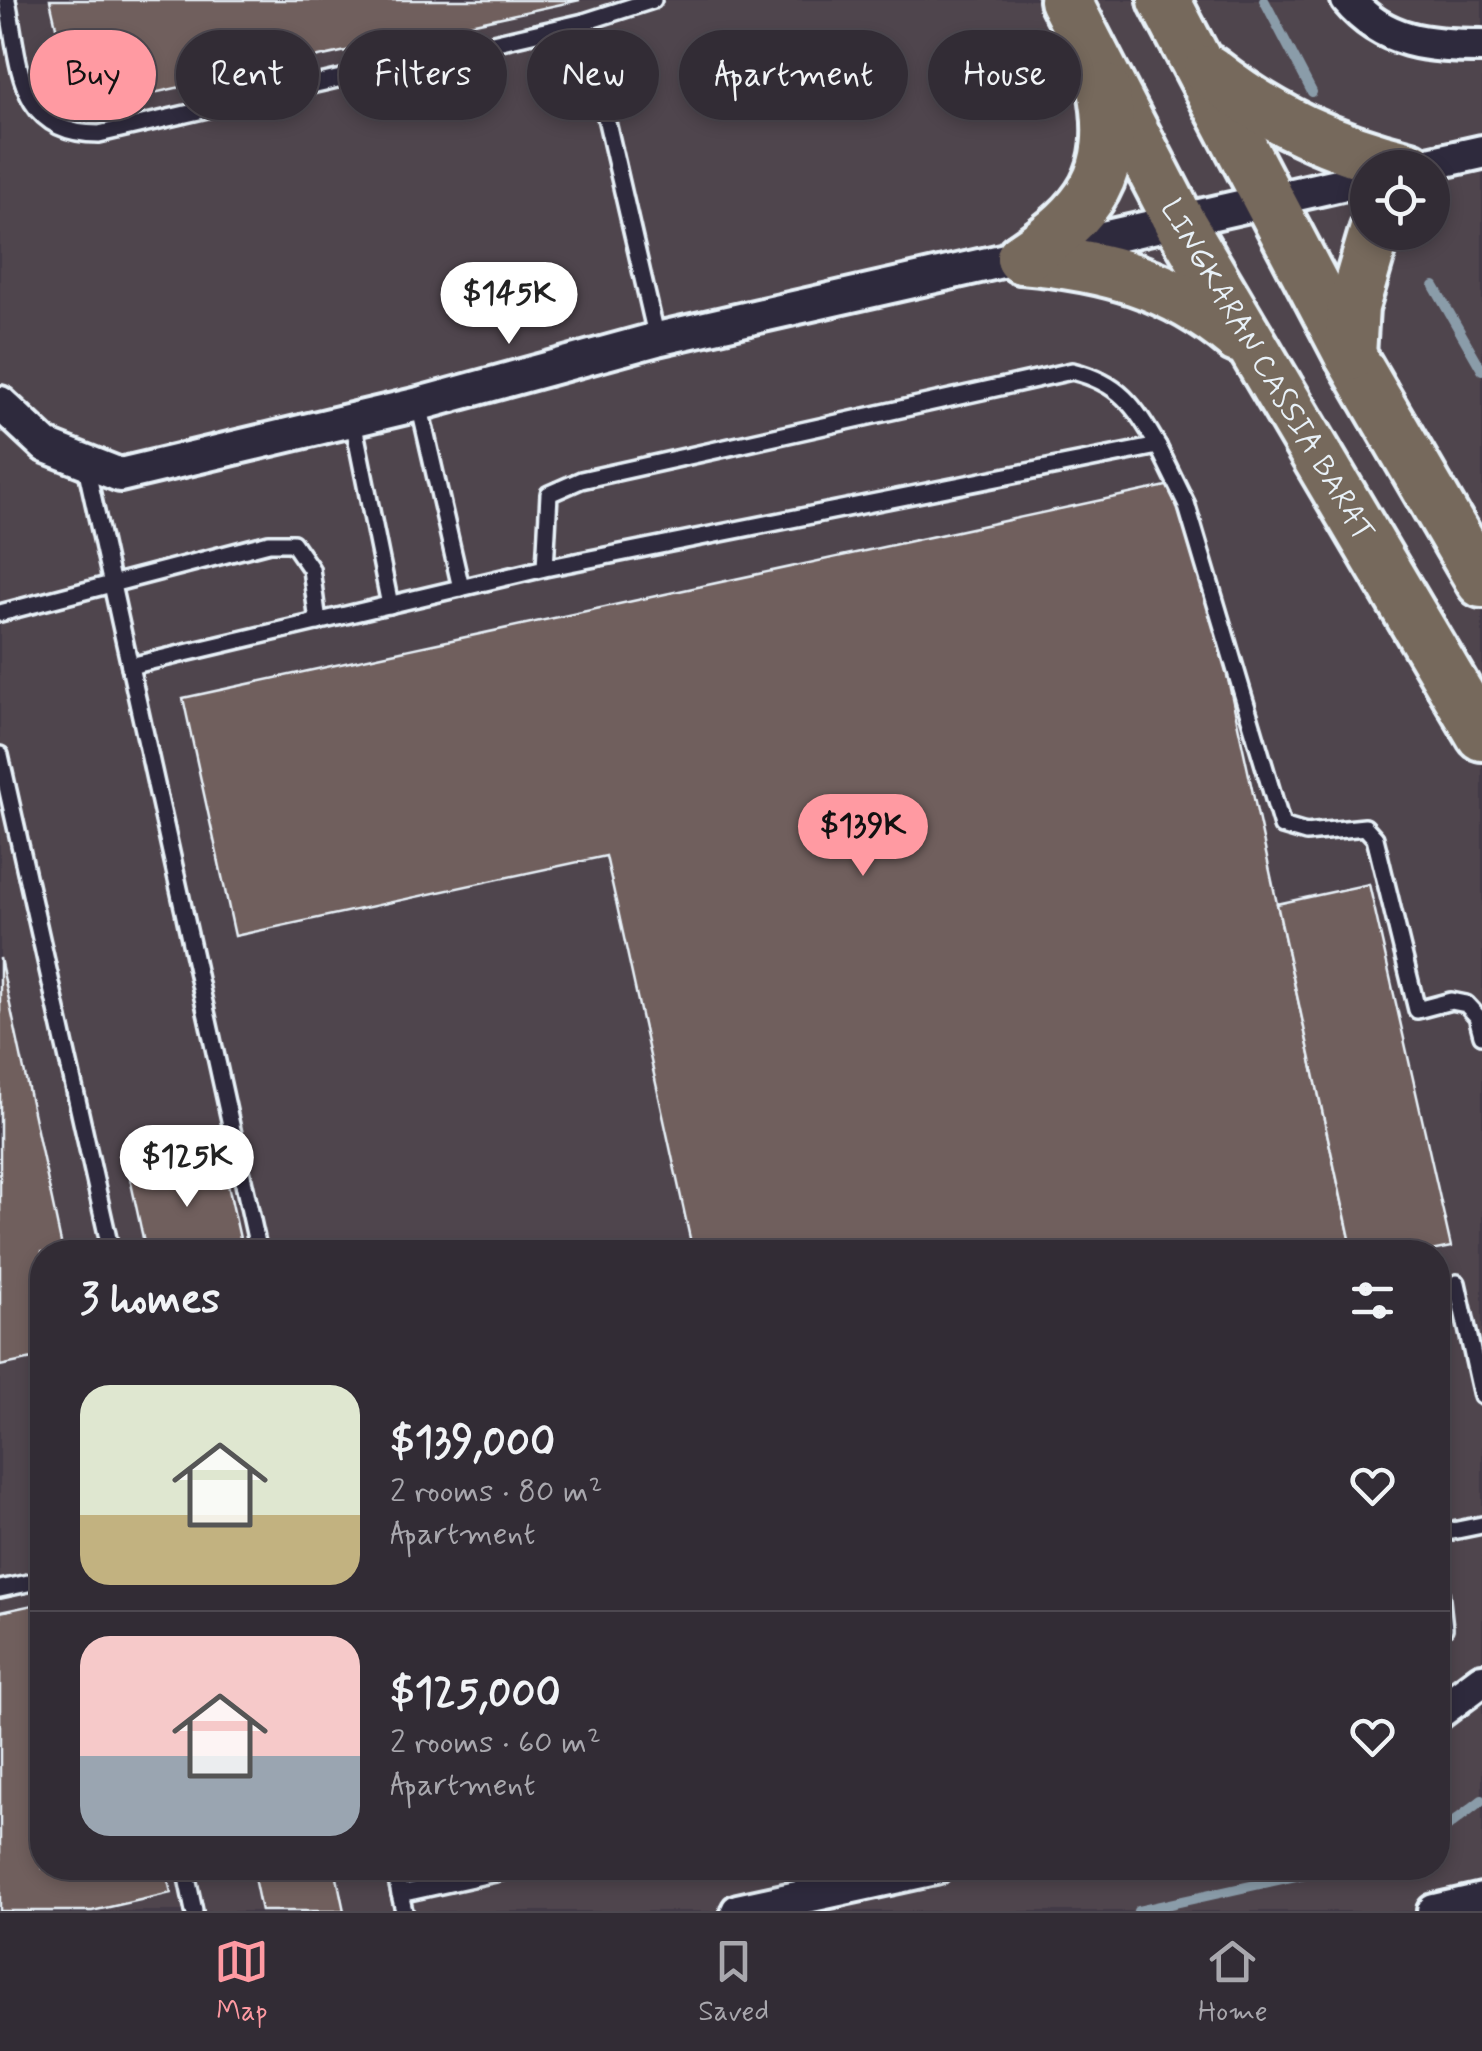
<!DOCTYPE html>
<meta charset="utf-8">
<style>
:root{--surface:#322c35;--page:#3d3841;--text:#f1f3f6;--muted:#a8a7ad;--line:#4d4850;--accent:#ff9aa2}
body{margin:0;font-family:Mynerve,sans-serif;background:var(--page);color:var(--text);height:100vh;display:flex;flex-direction:column;font-size:38px;white-space:nowrap}
*{box-sizing:border-box;margin:0}
p{font-size:32px;color:var(--muted)}
.icon{flex:none;width:55px;height:55px;fill:none;stroke:currentColor;stroke-width:2;stroke-linecap:round;stroke-linejoin:round}
.map{position:relative;flex:1;overflow:hidden}
.sheet{position:absolute;left:30px;top:1240px;width:1420px;height:640px;display:flex;flex-direction:column;background:var(--surface);border-radius:40px;box-shadow:0 5px 15px #0003,0 0 0 2px var(--line)}
.sheet>*{flex:none}
.banner{position:absolute;left:30px;top:30px;width:1422px;height:90px;display:flex;gap:20px}
.buttons{position:absolute;left:1350px;top:150px;display:grid;gap:20px}
.buttons a{display:grid;place-items:center;width:100px;height:100px;border-radius:50%;background:var(--surface);box-shadow:0 5px 15px #0003,0 0 0 2px var(--line);font-size:50px}
.price{position:absolute;translate:-50% -85px;padding:0 22px;border-radius:35px;background:#fff;color:#222;font-size:32px;line-height:65px;filter:drop-shadow(0 2px 5px #0008)}
.price::after{content:'';position:absolute;left:50%;top:60px;width:30px;height:22px;margin-left:-15px;background:inherit;clip-path:polygon(0 0,100% 0,50% 100%)}
.price.active{background:var(--accent);color:#111}
ul{padding:0;list-style:none}
li{display:flex;align-items:center;gap:30px;height:250px;padding:0 50px}
li+li{border-top:2px solid var(--line)}
li span{display:grid;place-items:center;flex:none;width:280px;height:200px;border-radius:30px;color:#555}
li>.icon{margin-inline-start:auto}
span .icon{width:120px;height:120px;fill:#fffc;stroke-width:1}
li b{font-size:42px}
h2{display:flex;justify-content:space-between;align-items:center;height:120px;padding:0 50px;font-size:42px}
.pill{padding:0 35px;border-radius:45px;background:var(--surface);box-shadow:0 5px 15px #0003,0 0 0 2px var(--line);font-size:35px;line-height:90px}
.pill.active{background:var(--accent);color:#111}
.tab-bar{display:flex;justify-content:space-around;align-items:center;height:140px;border-top:2px solid var(--line);background:var(--surface);font-size:28px;color:var(--muted)}
.tab-bar a{display:grid;justify-items:center;gap:5px}
.tab-bar .active{color:var(--accent)}
.map>svg:first-child{display:block}
.built{fill:#50454e;fill-rule:evenodd}
.lines{fill:none;stroke-linecap:round;stroke-linejoin:round}
.stream{stroke:#8a9ca9;stroke-width:10}
.building{fill:#705e5d;stroke:#e8f1f8;stroke-width:2.5}
.service-casing{stroke:#e8f1f8;stroke-width:22}
.minor-casing{stroke:#e8f1f8;stroke-width:40}
.primary-casing{stroke:#e8f1f8;stroke-width:58}
.service{stroke:#2f2a3d;stroke-width:15}
.minor{stroke:#2f2a3d;stroke-width:32}
.primary{stroke:#76695c;stroke-width:50}
.labels{text-anchor:middle;dominant-baseline:central;stroke-width:8;stroke-linejoin:round;paint-order:stroke}
.street-label{font-size:30px;fill:#e8f1f8;stroke:#2f2a3d}
</style>
<div class="map">
<svg width="1482" height="1911" viewBox="0 0 1482 1911">
<rect width="100%" height="100%" fill="#423a47"/>
<filter id="ink" filterUnits="userSpaceOnUse"><feTurbulence type="fractalNoise" baseFrequency=".01" numOctaves="2"/><feDisplacementMap in="SourceGraphic" scale="20" xChannelSelector="R" yChannelSelector="G"/><feConvolveMatrix kernelMatrix="1 2 1 2 8 2 1 2 1" color-interpolation-filters="sRGB"/></filter>
<g filter="url(#ink)">
<path class="built" d="M0 0H1482V1911H0ZM1368 168H1432V232H1368ZM42 1252H1438V1868H42Z"/>
<g class="lines">
<g class="stream">
<polyline points="1264,0 1312,92"/>
<polyline points="1434,286 1482,370"/>
<polyline points="1438,1834 1482,1800"/>
<polyline points="1138,1911 1332,1868"/>
</g>
</g>
<g class="building">
<polygon points="50,0 580,0 75,110"/>
<polygon points="1185,482 1353,1252 693,1252 606,856 235,936 183,698"/>
<polygon points="1369,884 1451,1247 1426,1252 1353,1252 1277,904"/>
<polygon points="0,958 63,1252 42,1252 42,1357 0,1366"/>
<polygon points="222,1158 243,1252 146,1252 130,1178"/>
<polygon points="42,1603 42,1868 165,1868 171,1893 92,1911 0,1911 0,1612"/>
<polygon points="252,1868 335,1868 344,1911 261,1911"/>
</g>
<g class="lines">
<g class="service-casing">
<g id="service">
<path d="M7 0C20 64 16 134 99 134L584 22 653 0"/>
<polyline points="584,22 657,339"/>
<polyline points="419,404 461,588"/>
<polyline points="353,421 390,605"/>
<polyline points="1158,446 1186,503 1282,826 1306,833 1365,827 1375,838 1417,1010 1451,1001 1466,1004 1477,1016 1482,1035"/>
<polyline points="85,462 259,1252"/>
<polyline points="0,613 269,543 293,543 311,569 318,622"/>
<path d="M130 666 545 568 1158 446C1134 405 1120 383 1072 371L581 480 549 494 545 568"/>
<polyline points="0,755 111,1252"/>
<polyline points="1457,1283 1482,1396"/>
<polyline points="1438,1534 1482,1525"/>
<polyline points="1438,1573 1444,1628 1438,1632"/>
<polyline points="0,1589 42,1580"/>
<polyline points="185,1868 194,1911"/>
<polyline points="394,1868 404,1911"/>
<polyline points="400,1894 518,1868"/>
</g>
</g>
<g class="minor-casing">
<g id="minor">
<path d="M1348 0C1384 43 1429 46 1482 46"/>
<polyline points="1410,168 1482,152"/>
<polyline points="0,403 46,446 120,475 419,404 657,339 1368,178"/>
<polyline points="1438,1713 1482,1680"/>
<polyline points="738,1911 935,1868"/>
<polyline points="1434,1911 1482,1900"/>
</g>
</g>
<g class="primary-casing">
<g id="primary">
<path id="s1" d="M1065 0 1180 223 1482 735"/>
<polyline points="1164,0 1350,355 1482,582"/>
<path d="M1209 71C1271 120 1333 148 1410 167"/>
<path d="M1022 258C1104 265 1173 283 1237 337"/>
<path d="M1022 258C1090 212 1120 175 1104 89"/>
<polyline points="1350,355 1353,307 1375,232"/>
</g>
</g>
<use href="#service" class="service"/>
<use href="#minor" class="minor"/>
<use href="#primary" class="primary"/>
</g>
</g>
<g class="labels">
<g class="street-label">
<text stroke="none"><textPath href="#s1" startOffset="422">LINGKARAN CASSIA BARAT</textPath></text>
</g>
</g>
</svg>
<div class="buttons">
<a><svg class="icon" aria-label="locate" viewBox="0 0 24 24"><circle cx="12" cy="12" r="6"/><path d="M12 2v4M12 18v4M2 12h4M18 12h4"/></svg></a>
</div>
<b class="price" style="left:509px;top:347px">$145K</b>
<b class="price active" style="left:863px;top:879px">$139K</b>
<b class="price" style="left:187px;top:1210px">$125K</b>
<div class="banner">
<a class="pill active">Buy</a>
<a class="pill">Rent</a>
<a class="pill">Filters</a>
<a class="pill">New</a>
<a class="pill">Apartment</a>
<a class="pill">House</a>
</div>
<section class="sheet">
<h2>3 homes<svg class="icon" aria-label="filters" viewBox="0 0 24 24"><path d="M4 7h16M4 17h16"/><circle cx="9" cy="7" r="2"/><circle cx="15" cy="17" r="2"/></svg></h2>
<ul>
<li><span style="background:linear-gradient(#dfe7d0 65%,#c2b280 0)"><svg class="icon" aria-label="home" viewBox="0 0 24 24"><path d="M3 11l9-7 9 7M6 9v11h12V9"/></svg></span><div><b>$139,000</b><p>2 rooms · 80 m²</p><p>Apartment</p></div><svg class="icon" aria-label="heart" viewBox="0 0 24 24"><path d="M12 20l-8-8c-3-5 5-10 8-4 3-6 11-1 8 4z"/></svg></li>
<li><span style="background:linear-gradient(#f6c9c9 60%,#9aa5b1 0)"><svg class="icon" aria-label="home" viewBox="0 0 24 24"><path d="M3 11l9-7 9 7M6 9v11h12V9"/></svg></span><div><b>$125,000</b><p>2 rooms · 60 m²</p><p>Apartment</p></div><svg class="icon" aria-label="heart" viewBox="0 0 24 24"><path d="M12 20l-8-8c-3-5 5-10 8-4 3-6 11-1 8 4z"/></svg></li>
</ul>
</section>
</div>
<nav class="tab-bar">
<a class="active"><svg class="icon" aria-label="map" viewBox="0 0 24 24"><path d="M3 6l6-2 6 2 6-2v14l-6 2-6-2-6 2zM9 4v14M15 6v14"/></svg>Map</a>
<a><svg class="icon" aria-label="saved" viewBox="0 0 24 24"><path d="M7 4h10v16l-5-4-5 4z"/></svg>Saved</a>
<a><svg class="icon" aria-label="home" viewBox="0 0 24 24"><path d="M3 11l9-7 9 7M6 9v11h12V9"/></svg>Home</a>
</nav>
